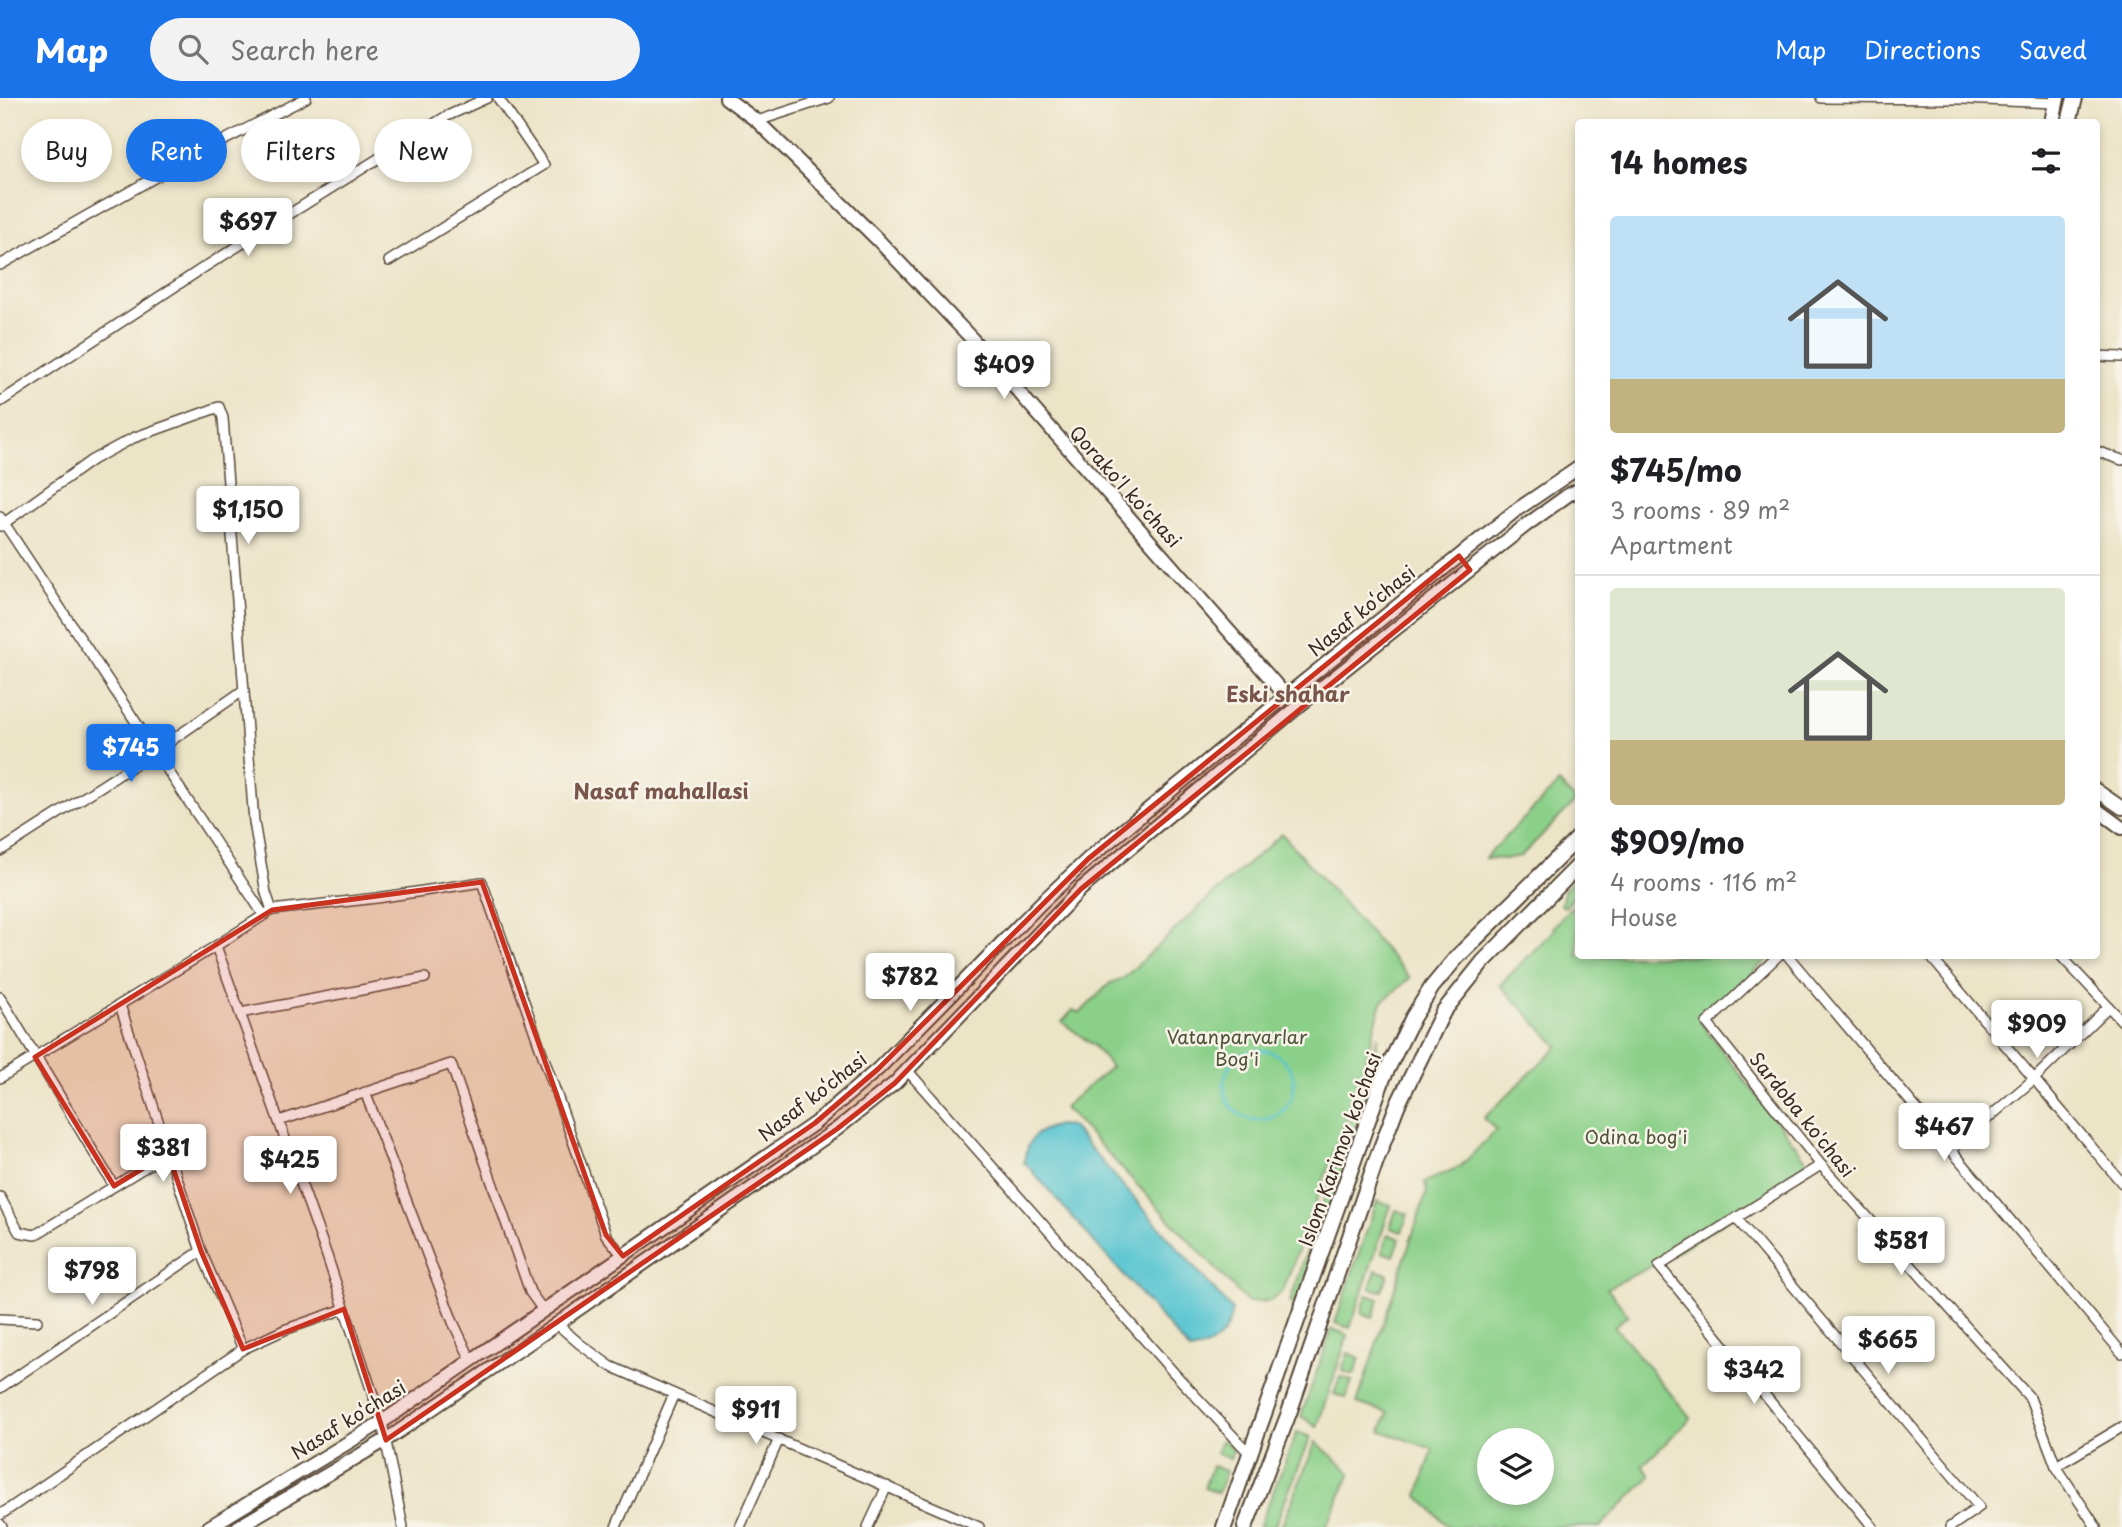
<!DOCTYPE html>
<meta charset="utf-8">
<style>
:root{--surface:#fff;--page:#f2f2f2;--text:#202124;--muted:#757577;--line:#e0e0e0;--accent:#1a73e8}
body{margin:0;font-family:"Playpen Sans",sans-serif;background:var(--page);color:var(--text);height:100vh;display:flex;flex-direction:column;font-size:26px;white-space:nowrap}
*{box-sizing:border-box;margin:0}
p{font-size:23px;color:var(--muted)}
.icon{flex:none;width:38px;height:38px;fill:none;stroke:currentColor;stroke-width:2;stroke-linecap:round;stroke-linejoin:round}
.map{position:relative;flex:1;overflow:hidden}
.drawer{position:absolute;left:1575px;top:21px;width:525px;height:840px;display:flex;flex-direction:column;background:var(--surface);border-radius:7px;box-shadow:0 4px 10px #0003}
.drawer>*{flex:none}
.hud{position:absolute;left:21px;top:21px;width:665px;height:63px;display:flex;gap:14px}
.tools{position:absolute;left:1477px;top:1330px;display:grid;gap:14px}
.tools a{display:grid;place-items:center;width:77px;height:77px;border-radius:50%;background:var(--surface);box-shadow:0 4px 10px #0003;font-size:35px}
.price{position:absolute;translate:-50% -60px;padding:0 16px;border-radius:7px;background:#fff;color:#222;font-size:23px;line-height:46px;filter:drop-shadow(0 2px 4px #0008)}
.price::after{content:'';position:absolute;left:50%;top:42px;width:21px;height:16px;margin-left:-10px;background:inherit;clip-path:polygon(0 0,100% 0,50% 100%)}
.price.active{background:var(--accent);color:#fff}
ul{padding:0;list-style:none}
li{display:grid;align-content:center;gap:14px;height:371px;padding:0 35px}
li+li{border-top:2px solid var(--line)}
li span{display:grid;place-items:center;height:217px;border-radius:7px;color:#555}
li>.icon{margin-inline-start:auto}
span .icon{width:126px;height:126px;fill:#fffc;stroke-width:1}
li b{font-size:30px}
h2{display:flex;justify-content:space-between;align-items:center;height:84px;padding:0 35px;font-size:30px}
.chip{padding:0 24px;border-radius:32px;background:var(--surface);box-shadow:0 4px 10px #0003;font-size:24px;line-height:63px}
.chip.active{background:var(--accent);color:#fff}
header{display:flex;align-items:center;gap:42px;box-sizing:border-box;height:98px;padding:0 35px;background:var(--accent);color:#fff}
header strong{font-size:33px}
nav{display:flex;gap:38px;margin-inline-start:auto;font-size:24px}
.search{width:490px;height:63px;background:var(--page);display:flex;align-items:center;gap:18px;box-sizing:border-box;padding:0 24px;border-radius:38px;color:var(--muted);font-size:26px}
.map>svg:first-child{display:block}
.green{fill:#8bd089;stroke:#637d54;stroke-width:2;fill-rule:evenodd}
.water{fill:#58c5d0;stroke:#4a7877;stroke-width:2}
.lines{fill:none;stroke-linecap:round;stroke-linejoin:round}
.stream{stroke:#58c5d0;stroke-width:2.5}
.street-casing{stroke:#564637;stroke-width:12}
.secondary-casing{stroke:#564637;stroke-width:16}
.primary-casing{stroke:#564637;stroke-width:18}
.street{stroke:#fff;stroke-width:9}
.secondary{stroke:#fff;stroke-width:12}
.primary{stroke:#fff;stroke-width:14}
.marked{fill:#c8321e;fill-opacity:0.2;stroke:#c8321e;stroke-width:5;stroke-linejoin:round}
.labels{text-anchor:middle;dominant-baseline:central;stroke-width:5;stroke-linejoin:round;paint-order:stroke}
.street-label{font-size:19px;fill:#3b2a1e;stroke:#f7f3e8}
.park-label{font-size:19px;fill:#4f5439;stroke:#f7f3e8}
.neighbourhood-label{font-size:21px;font-weight:bold;fill:#7a564a;stroke:#f7f3e8}
</style>
<header>
<strong>Map</strong>
<div class="search"><svg class="icon" aria-label="search" viewBox="0 0 24 24"><circle cx="10" cy="10" r="6"/><path d="M15 15l6 6"/></svg>Search here</div>
<nav><a>Map</a><a>Directions</a><a>Saved</a></nav>
</header>
<div class="map">
<svg width="2122" height="1429" viewBox="0 0 2122 1429">
<rect width="100%" height="100%" fill="#f7f3e8"/>
<filter id="ink" filterUnits="userSpaceOnUse"><feTurbulence type="fractalNoise" baseFrequency=".0143" numOctaves="2"/><feDisplacementMap in="SourceGraphic" scale="14" xChannelSelector="R" yChannelSelector="G"/><feConvolveMatrix kernelMatrix="1 2 1 2 8 2 1 2 1" color-interpolation-filters="sRGB"/></filter>
<filter id="wash" filterUnits="userSpaceOnUse"><feTurbulence type="fractalNoise" baseFrequency=".00686" numOctaves="4" result="noise"/><feDisplacementMap in="SourceGraphic" scale="28" xChannelSelector="R" yChannelSelector="G"/><feGaussianBlur stdDeviation="1.57" result="paint"/><feColorMatrix in="noise" values="0 0 0 0 0 0 0 0 0 0 0 0 0 0 0 0 0 1.4 0 .05"/><feComposite in="paint" operator="in"/></filter>
<g filter="url(#wash)">
<rect width="100%" height="100%" fill="#ece4c7"/>
<g class="green">
<polygon points="1559,685 1576,703 1521,758 1504,761 1485,760"/>
<polygon points="1282,736 1410,880 1382,904 1355,997 1283,1193 1270,1203 1247,1204 1069,1014 1066,1013 1064,1009 1111,969 1093,947 1062,924 1073,912 1080,915 1110,885 1124,880 1212,797"/>
<polygon points="1578,778 1578,794 1565,809 1561,807 1564,793"/>
<path d="M1578 802V858H1771L1700 924 1812 1069 1662 1163 1607 1190 1628 1217 1614 1228 1691 1320 1642 1368 1651 1378 1600 1429H1449L1418 1398 1433 1351 1381 1333 1388 1315 1357 1305 1427 1093 1425 1084 1460 1069 1496 1032 1484 1020 1558 948 1500 887 1555 831 1553 829ZM1489 1342H1542V1395H1489Z"/>
<polygon points="1378,938 1362,1010 1299,1201 1292,1205 1290,1204"/>
<polygon points="1377,1103 1391,1107 1350,1230 1335,1225"/>
<polygon points="1396,1112 1408,1116 1402,1134 1390,1130"/>
<polygon points="1388,1136 1400,1141 1394,1158 1382,1154"/>
<polygon points="1376,1172 1388,1176 1382,1193 1370,1190"/>
<polygon points="1367,1197 1379,1201 1373,1219 1361,1215"/>
<polygon points="1332,1231 1348,1237 1317,1329 1301,1318"/>
<polygon points="1348,1255 1360,1260 1354,1277 1342,1273"/>
<polygon points="1340,1279 1352,1283 1346,1300 1334,1296"/>
<polygon points="1297,1334 1311,1339 1274,1429 1259,1429"/>
<polygon points="1221,1343 1225,1343 1233,1352 1230,1361 1216,1355"/>
<polygon points="1316,1344 1351,1375 1326,1429 1281,1429"/>
<polygon points="1212,1368 1226,1373 1218,1395 1204,1390"/>
</g>
<path class="water" d="M1058 1027 1071 1028 1232 1212C1228 1237 1215 1249 1190 1253L1024 1064C1028 1041 1034 1033 1058 1027Z"/>
<g class="lines">
<circle class="stream" cx="1259" cy="987" r="35"/>
</g>
</g>
<g filter="url(#ink)">
<g class="lines">
<g class="street-casing">
<g id="street">
<polyline points="1821,0 1962,1 2056,5"/>
<polyline points="757,23 829,0"/>
<polyline points="389,163 544,67 498,0"/>
<polyline points="0,167 182,64 306,0"/>
<polyline points="2096,258 2122,259"/>
<polyline points="0,304 203,170 445,19 487,0"/>
<polyline points="2096,353 2122,362"/>
<polyline points="0,419 263,816"/>
<polyline points="0,428 92,362 133,340 219,309 223,320 254,724 266,795 272,812"/>
<polyline points="0,753 156,653 244,592"/>
<polyline points="216,848 326,1155 382,1324 403,1429"/>
<polyline points="1778,858 1707,925 1821,1067 2030,1300 2056,1368 2096,1429"/>
<polyline points="1788,858 2122,1255"/>
<polyline points="1930,858 2122,1085"/>
<polyline points="2061,858 2122,923"/>
<polyline points="0,899 114,1088"/>
<polyline points="120,907 201,1153 243,1251"/>
<polyline points="240,915 425,880"/>
<polyline points="907,972 1174,1275 1250,1356"/>
<polyline points="0,980 216,848 272,812 377,800 482,784 606,1137 623,1158"/>
<polyline points="365,994 453,1224 471,1262"/>
<polyline points="279,1023 451,966 530,1194 543,1212"/>
<polyline points="1952,1051 2034,981 2108,909"/>
<polyline points="1821,1067 1659,1168 1873,1429"/>
<polyline points="0,1099 19,1134 35,1137 168,1055"/>
<polyline points="1736,1120 1979,1409 1950,1429"/>
<polyline points="0,1221 37,1223"/>
<polyline points="557,1226 580,1246 610,1268 979,1429"/>
<polyline points="0,1290 201,1153"/>
<polyline points="2056,1368 2122,1329"/>
<polyline points="0,1417 243,1251 284,1232 344,1211"/>
<polyline points="0,1426 2,1429"/>
<polyline points="616,1429 674,1296"/>
<polyline points="740,1429 779,1341"/>
<polyline points="868,1429 887,1388"/>
</g>
</g>
<g class="secondary-casing">
<g id="secondary">
<polyline points="726,0 757,23 787,52 878,142 973,242 1286,598"/>
<polyline points="2096,692 2122,710"/>
<polyline points="2096,711 2122,730"/>
<polyline points="209,1429 382,1324 815,1025 878,971 1041,805 1088,761 1286,598 1515,413 1578,370"/>
<polyline points="238,1429 386,1342 557,1226 837,1031 895,985 1081,791 1306,602 1525,428 1568,397 1578,392"/>
</g>
</g>
<g class="primary-casing">
<g id="primary">
<polyline points="2052,24 2057,0"/>
<polyline points="2069,24 2075,0"/>
<polyline points="1224,1429 1383,980 1413,919 1432,889 1457,859 1578,740"/>
<polyline points="1245,1429 1289,1315 1376,1063 1397,1008 1443,914 1483,864 1578,768"/>
</g>
</g>
<use href="#street" class="street"/>
<use href="#secondary" class="secondary"/>
<use href="#primary" class="primary"/>
</g>
</g>
<path class="marked" d="M1459 458 1470 472 1081 791 895 985 837 1031 386 1342 344 1211 243 1251 201 1153 168 1055 114 1088 35 959 272 812 482 784 606 1137 623 1158 815 1025 878 971 1088 761Z"/>
<g class="labels">
<g class="street-label">
<text transform="translate(1126 388) rotate(48)">Qorako'l ko'chasi</text>
<text transform="translate(1361 512) rotate(-39)">Nasaf ko‘chasi</text>
<text transform="translate(812 998) rotate(-38)">Nasaf ko‘chasi</text>
<text transform="translate(1803 1016) rotate(51)">Sardoba ko'chasi</text>
<text transform="translate(1339 1051) rotate(-70)">Islom Karimov ko‘chasi</text>
<text transform="translate(348 1321) rotate(-32)">Nasaf ko‘chasi</text>
</g>
<g class="park-label">
<text x="1237" y="938">Vatanparvarlar<tspan x="1237" dy="22">Bog'i</tspan></text>
<text x="1636" y="1038">Odina bog'i</text>
</g>
<g class="neighbourhood-label">
<text x="1288" y="595">Eski shahar</text>
<text x="661" y="692">Nasaf mahallasi</text>
</g>
</g>
</svg>
<div class="tools">
<a><svg class="icon" aria-label="layers" viewBox="0 0 24 24"><path d="M12 4l9 5-9 5-9-5zM3 14l9 5 9-5"/></svg></a>
</div>
<b class="price" style="left:248px;top:160px">$697</b>
<b class="price" style="left:1004px;top:303px">$409</b>
<b class="price" style="left:248px;top:448px">$1,150</b>
<b class="price active" style="left:131px;top:686px">$745</b>
<b class="price" style="left:910px;top:915px">$782</b>
<b class="price" style="left:2037px;top:962px">$909</b>
<b class="price" style="left:1944px;top:1065px">$467</b>
<b class="price" style="left:163px;top:1086px">$381</b>
<b class="price" style="left:290px;top:1098px">$425</b>
<b class="price" style="left:1901px;top:1179px">$581</b>
<b class="price" style="left:92px;top:1209px">$798</b>
<b class="price" style="left:1888px;top:1278px">$665</b>
<b class="price" style="left:1754px;top:1308px">$342</b>
<b class="price" style="left:756px;top:1348px">$911</b>
<div class="hud">
<a class="chip">Buy</a>
<a class="chip active">Rent</a>
<a class="chip">Filters</a>
<a class="chip">New</a>
</div>
<section class="drawer">
<h2>14 homes<svg class="icon" aria-label="filters" viewBox="0 0 24 24"><path d="M4 7h16M4 17h16"/><circle cx="9" cy="7" r="2"/><circle cx="15" cy="17" r="2"/></svg></h2>
<ul>
<li><span style="background:linear-gradient(#bfe0f5 75%,#c2b280 0)"><svg class="icon" aria-label="home" viewBox="0 0 24 24"><path d="M3 11l9-7 9 7M6 9v11h12V9"/></svg></span><div><b>$745/mo</b><p>3 rooms · 89 m²</p><p>Apartment</p></div></li>
<li><span style="background:linear-gradient(#dfe7d0 70%,#c2b280 0)"><svg class="icon" aria-label="home" viewBox="0 0 24 24"><path d="M3 11l9-7 9 7M6 9v11h12V9"/></svg></span><div><b>$909/mo</b><p>4 rooms · 116 m²</p><p>House</p></div></li>
</ul>
</section>
</div>
